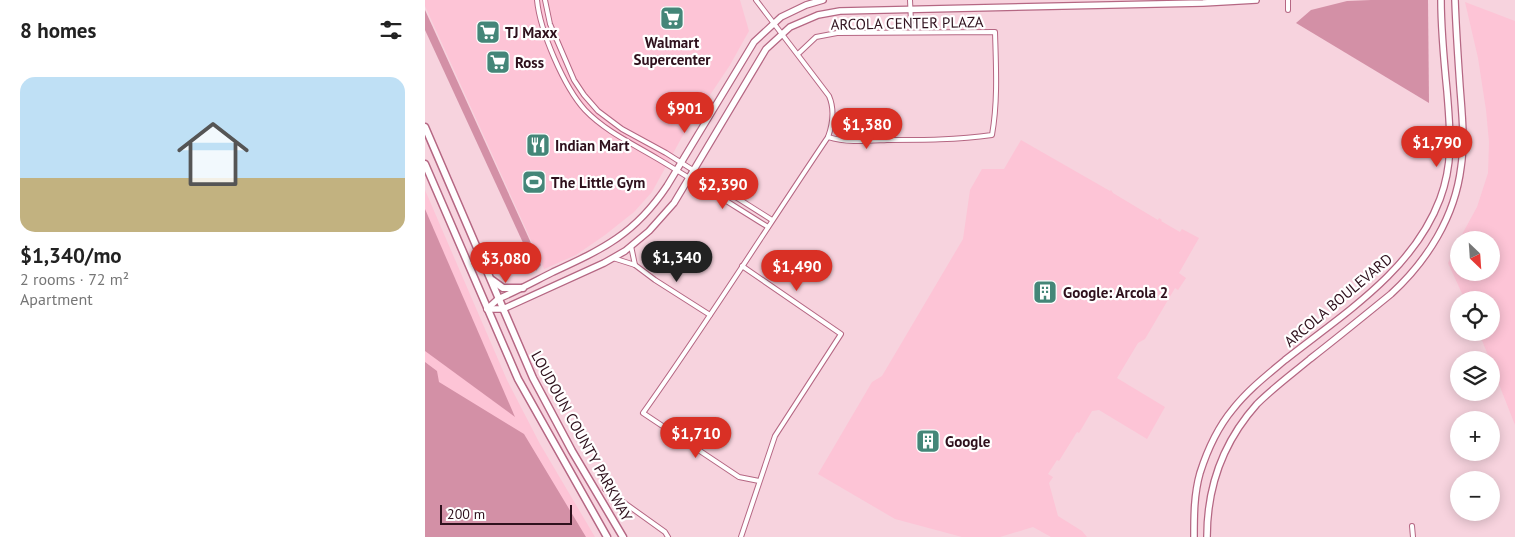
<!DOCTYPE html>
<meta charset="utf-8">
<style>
:root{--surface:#fff;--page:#f2f2f2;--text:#222;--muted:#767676;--accent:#d93025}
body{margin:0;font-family:"PT Sans",sans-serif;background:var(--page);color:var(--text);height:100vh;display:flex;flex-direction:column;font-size:19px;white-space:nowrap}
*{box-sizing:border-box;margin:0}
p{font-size:16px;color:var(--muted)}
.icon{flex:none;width:28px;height:28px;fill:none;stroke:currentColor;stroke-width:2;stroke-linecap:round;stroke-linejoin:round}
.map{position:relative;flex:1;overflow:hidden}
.sheet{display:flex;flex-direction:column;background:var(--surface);width:425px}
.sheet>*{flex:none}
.needle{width:32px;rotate:155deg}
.tools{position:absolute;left:1025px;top:231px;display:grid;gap:10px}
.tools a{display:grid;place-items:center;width:50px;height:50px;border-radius:50%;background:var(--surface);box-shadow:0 2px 12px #0003;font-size:25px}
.scale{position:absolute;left:15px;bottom:12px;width:132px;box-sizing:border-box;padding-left:5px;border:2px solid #2f111d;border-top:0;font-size:14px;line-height:18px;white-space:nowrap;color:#2f111d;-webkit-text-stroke:4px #fff;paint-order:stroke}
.price{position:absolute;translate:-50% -42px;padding:0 11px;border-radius:18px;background:var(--accent);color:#fff;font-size:16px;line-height:32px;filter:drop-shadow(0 1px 2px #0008)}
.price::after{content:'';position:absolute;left:50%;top:30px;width:15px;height:11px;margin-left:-8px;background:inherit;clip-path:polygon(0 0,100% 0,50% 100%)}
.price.selected{background:#222;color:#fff}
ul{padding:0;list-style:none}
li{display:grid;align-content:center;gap:10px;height:265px;padding:0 20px}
li span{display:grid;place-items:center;height:155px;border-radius:15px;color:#555}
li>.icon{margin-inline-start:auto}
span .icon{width:90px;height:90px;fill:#fffc;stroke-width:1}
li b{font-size:21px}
h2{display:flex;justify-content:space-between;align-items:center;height:60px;padding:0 20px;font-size:21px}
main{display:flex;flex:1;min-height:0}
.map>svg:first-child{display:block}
.built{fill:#fdc4d6}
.forest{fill:#d390a6}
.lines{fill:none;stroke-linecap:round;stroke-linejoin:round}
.street-casing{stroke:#b56783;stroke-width:6}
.secondary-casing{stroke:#b56783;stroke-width:8}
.primary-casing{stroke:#b56783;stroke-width:9}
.street{stroke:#fff;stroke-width:4}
.secondary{stroke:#fff;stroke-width:5.5}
.primary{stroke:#fff;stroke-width:6}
.labels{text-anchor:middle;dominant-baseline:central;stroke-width:4.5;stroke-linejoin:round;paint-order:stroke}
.street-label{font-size:15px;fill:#2f111d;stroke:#fff}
.poi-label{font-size:15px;font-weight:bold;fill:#2f111d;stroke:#fff;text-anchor:start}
</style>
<main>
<section class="sheet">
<h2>8 homes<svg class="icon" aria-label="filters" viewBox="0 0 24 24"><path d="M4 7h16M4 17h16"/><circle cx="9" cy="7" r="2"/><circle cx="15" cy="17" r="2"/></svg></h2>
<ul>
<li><span style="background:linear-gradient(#bfe0f5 65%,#c2b280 0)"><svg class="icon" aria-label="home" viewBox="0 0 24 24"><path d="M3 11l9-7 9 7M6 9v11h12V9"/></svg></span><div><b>$1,340/mo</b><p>2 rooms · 72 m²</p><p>Apartment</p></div></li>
</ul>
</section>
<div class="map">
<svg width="1090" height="537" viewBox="0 0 1090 537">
<rect width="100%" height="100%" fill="#f7d3de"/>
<g class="built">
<polygon points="0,0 315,0 324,31 305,65 257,137 227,192 209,212 180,235 151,255 119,269 0,6"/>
<polygon points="1040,2 1090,21 1090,425 1066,364 1066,360 1065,360 1054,333 1066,332 1066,300 1040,300 1023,263 1034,241 1034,272 1066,272 1066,240 1034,240 1052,207 1063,173 1064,142 1061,110 1053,58"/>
<polygon points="596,140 685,191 686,190 688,193 733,220 734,218 737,220 736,221 755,232 757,229 774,238 754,273 761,278 753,290 750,288 720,339 713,343 692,378 740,407 722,439 674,410 667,411 654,433 652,432 634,461 632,460 623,474 628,477 624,483 633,516 657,531 662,537 626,537 608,527 575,537 537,537 470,519 393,474 447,382 457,376 538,239 545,190 557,169 579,169"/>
<polygon points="0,190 82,380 115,444 170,537 0,537"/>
</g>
<g class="forest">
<polygon points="946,0 1003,0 1004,103 871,23 886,10 922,1"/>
<polygon points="0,10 116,265 111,271 0,30"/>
<polygon points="0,209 90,417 0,351"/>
<polygon points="0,362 12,371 14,382 99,434 161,537 0,537"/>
</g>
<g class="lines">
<g class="street-casing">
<g id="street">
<path d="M112 0C115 31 139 87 160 110 180 131 208 144 233 159 270 181 306 204 343 227"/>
<polyline points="120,0 125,24 149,80 159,95 173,111 197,129 241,153 347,220"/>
<path d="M331 0 404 96C410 110 408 123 403 137 341 229 282 323 218 413L314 477 334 481"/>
<polyline points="485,0 486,22"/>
<polyline points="863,0 863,10"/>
<path d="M373 54 391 37 412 33 570 32C571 66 573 101 567 135 532 140 497 140 462 140 442 141 422 143 403 137"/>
<polyline points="206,246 210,265"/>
<polyline points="188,258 210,265 230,280 285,315"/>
<polyline points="180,489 240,532 243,537"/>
<polyline points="987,526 988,537"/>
<polyline points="316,537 350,436 416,334 317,266"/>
</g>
</g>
<g class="secondary-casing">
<g id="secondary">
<polyline points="62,309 78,309 179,263 200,251 224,231 249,203 341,49 365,27 393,15 415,11 778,3 831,0"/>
<path d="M62 309 73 299C92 291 110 281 128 272 178 249 210 234 242 186L329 42 356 17 381 5 398 0"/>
<path d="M769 537C769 516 769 494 775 473 782 451 793 427 808 409 823 390 841 376 860 360 918 314 988 271 1015 199 1029 162 1025 129 1022 91 1019 61 1016 30 1016 0"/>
<path d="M782 537C782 487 798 442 832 404 848 388 867 374 885 359 912 338 939 316 966 294 1002 261 1030 217 1036 167 1040 141 1037 114 1035 87 1033 58 1031 29 1030 0"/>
</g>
</g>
<g class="primary-casing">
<g id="primary">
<polyline points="0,127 108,378 147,451 198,537"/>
<polyline points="0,164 93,379 182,537"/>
<polyline points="67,280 78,288 98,288"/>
</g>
</g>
<use href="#street" class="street"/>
<use href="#secondary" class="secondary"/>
<use href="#primary" class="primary"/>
</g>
<defs>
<g id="supermarket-square" transform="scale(1.25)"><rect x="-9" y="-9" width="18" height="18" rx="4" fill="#448678" stroke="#fff"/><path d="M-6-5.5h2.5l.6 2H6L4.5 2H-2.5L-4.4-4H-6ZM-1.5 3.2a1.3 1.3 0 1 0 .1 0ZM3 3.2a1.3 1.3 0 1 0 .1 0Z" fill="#fff"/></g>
<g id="restaurant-square" transform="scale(1.25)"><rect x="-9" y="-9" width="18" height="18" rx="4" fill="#448678" stroke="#fff"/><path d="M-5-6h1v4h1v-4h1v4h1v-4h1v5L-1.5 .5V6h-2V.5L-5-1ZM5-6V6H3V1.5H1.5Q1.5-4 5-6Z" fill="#fff"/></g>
<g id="stadium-square" transform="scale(1.25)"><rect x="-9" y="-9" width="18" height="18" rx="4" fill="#448678" stroke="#fff"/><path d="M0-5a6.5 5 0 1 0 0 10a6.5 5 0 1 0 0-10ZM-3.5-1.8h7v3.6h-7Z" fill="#fff"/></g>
<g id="building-square" transform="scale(1.25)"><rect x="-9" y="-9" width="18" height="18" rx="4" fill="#448678" stroke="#fff"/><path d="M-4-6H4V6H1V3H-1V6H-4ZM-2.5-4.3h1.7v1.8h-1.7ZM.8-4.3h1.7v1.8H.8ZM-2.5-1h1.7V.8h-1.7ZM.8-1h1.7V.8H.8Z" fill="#fff"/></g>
</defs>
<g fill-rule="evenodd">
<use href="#supermarket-square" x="247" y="18"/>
<use href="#supermarket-square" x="63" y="32"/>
<use href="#supermarket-square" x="73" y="62"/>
<use href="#restaurant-square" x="113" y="145"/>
<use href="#stadium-square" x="109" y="182"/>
<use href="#building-square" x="620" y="292"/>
<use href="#building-square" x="503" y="441"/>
</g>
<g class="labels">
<g class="street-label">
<text transform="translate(482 23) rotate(-1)">ARCOLA CENTER PLAZA</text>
<text transform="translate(913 300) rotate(-40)">ARCOLA BOULEVARD</text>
<text transform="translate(157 436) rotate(61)">LOUDOUN COUNTY PARKWAY</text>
</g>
<g class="poi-label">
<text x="80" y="32">TJ Maxx</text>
<text x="247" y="42" text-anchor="middle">Walmart<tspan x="247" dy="17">Supercenter</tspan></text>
<text x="90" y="62">Ross</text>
<text x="130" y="145">Indian Mart</text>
<text x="126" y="182">The Little Gym</text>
<text x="638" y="292">Google: Arcola 2</text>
<text x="520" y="441">Google</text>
</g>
</g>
</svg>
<div class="tools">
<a><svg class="needle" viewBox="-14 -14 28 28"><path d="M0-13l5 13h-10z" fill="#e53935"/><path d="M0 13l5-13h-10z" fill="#767676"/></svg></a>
<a><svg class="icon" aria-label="locate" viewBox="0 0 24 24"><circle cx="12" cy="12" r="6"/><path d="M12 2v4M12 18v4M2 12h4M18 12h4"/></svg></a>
<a><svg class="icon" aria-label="layers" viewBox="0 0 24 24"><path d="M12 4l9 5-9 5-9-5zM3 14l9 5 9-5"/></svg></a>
<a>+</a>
<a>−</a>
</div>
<div class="scale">200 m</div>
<b class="price" style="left:260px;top:134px">$901</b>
<b class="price" style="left:442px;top:150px">$1,380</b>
<b class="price" style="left:1012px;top:168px">$1,790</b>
<b class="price" style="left:298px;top:210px">$2,390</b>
<b class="price selected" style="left:252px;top:283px">$1,340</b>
<b class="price" style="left:81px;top:284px">$3,080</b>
<b class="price" style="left:372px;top:292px">$1,490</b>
<b class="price" style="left:271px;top:459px">$1,710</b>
</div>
</main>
